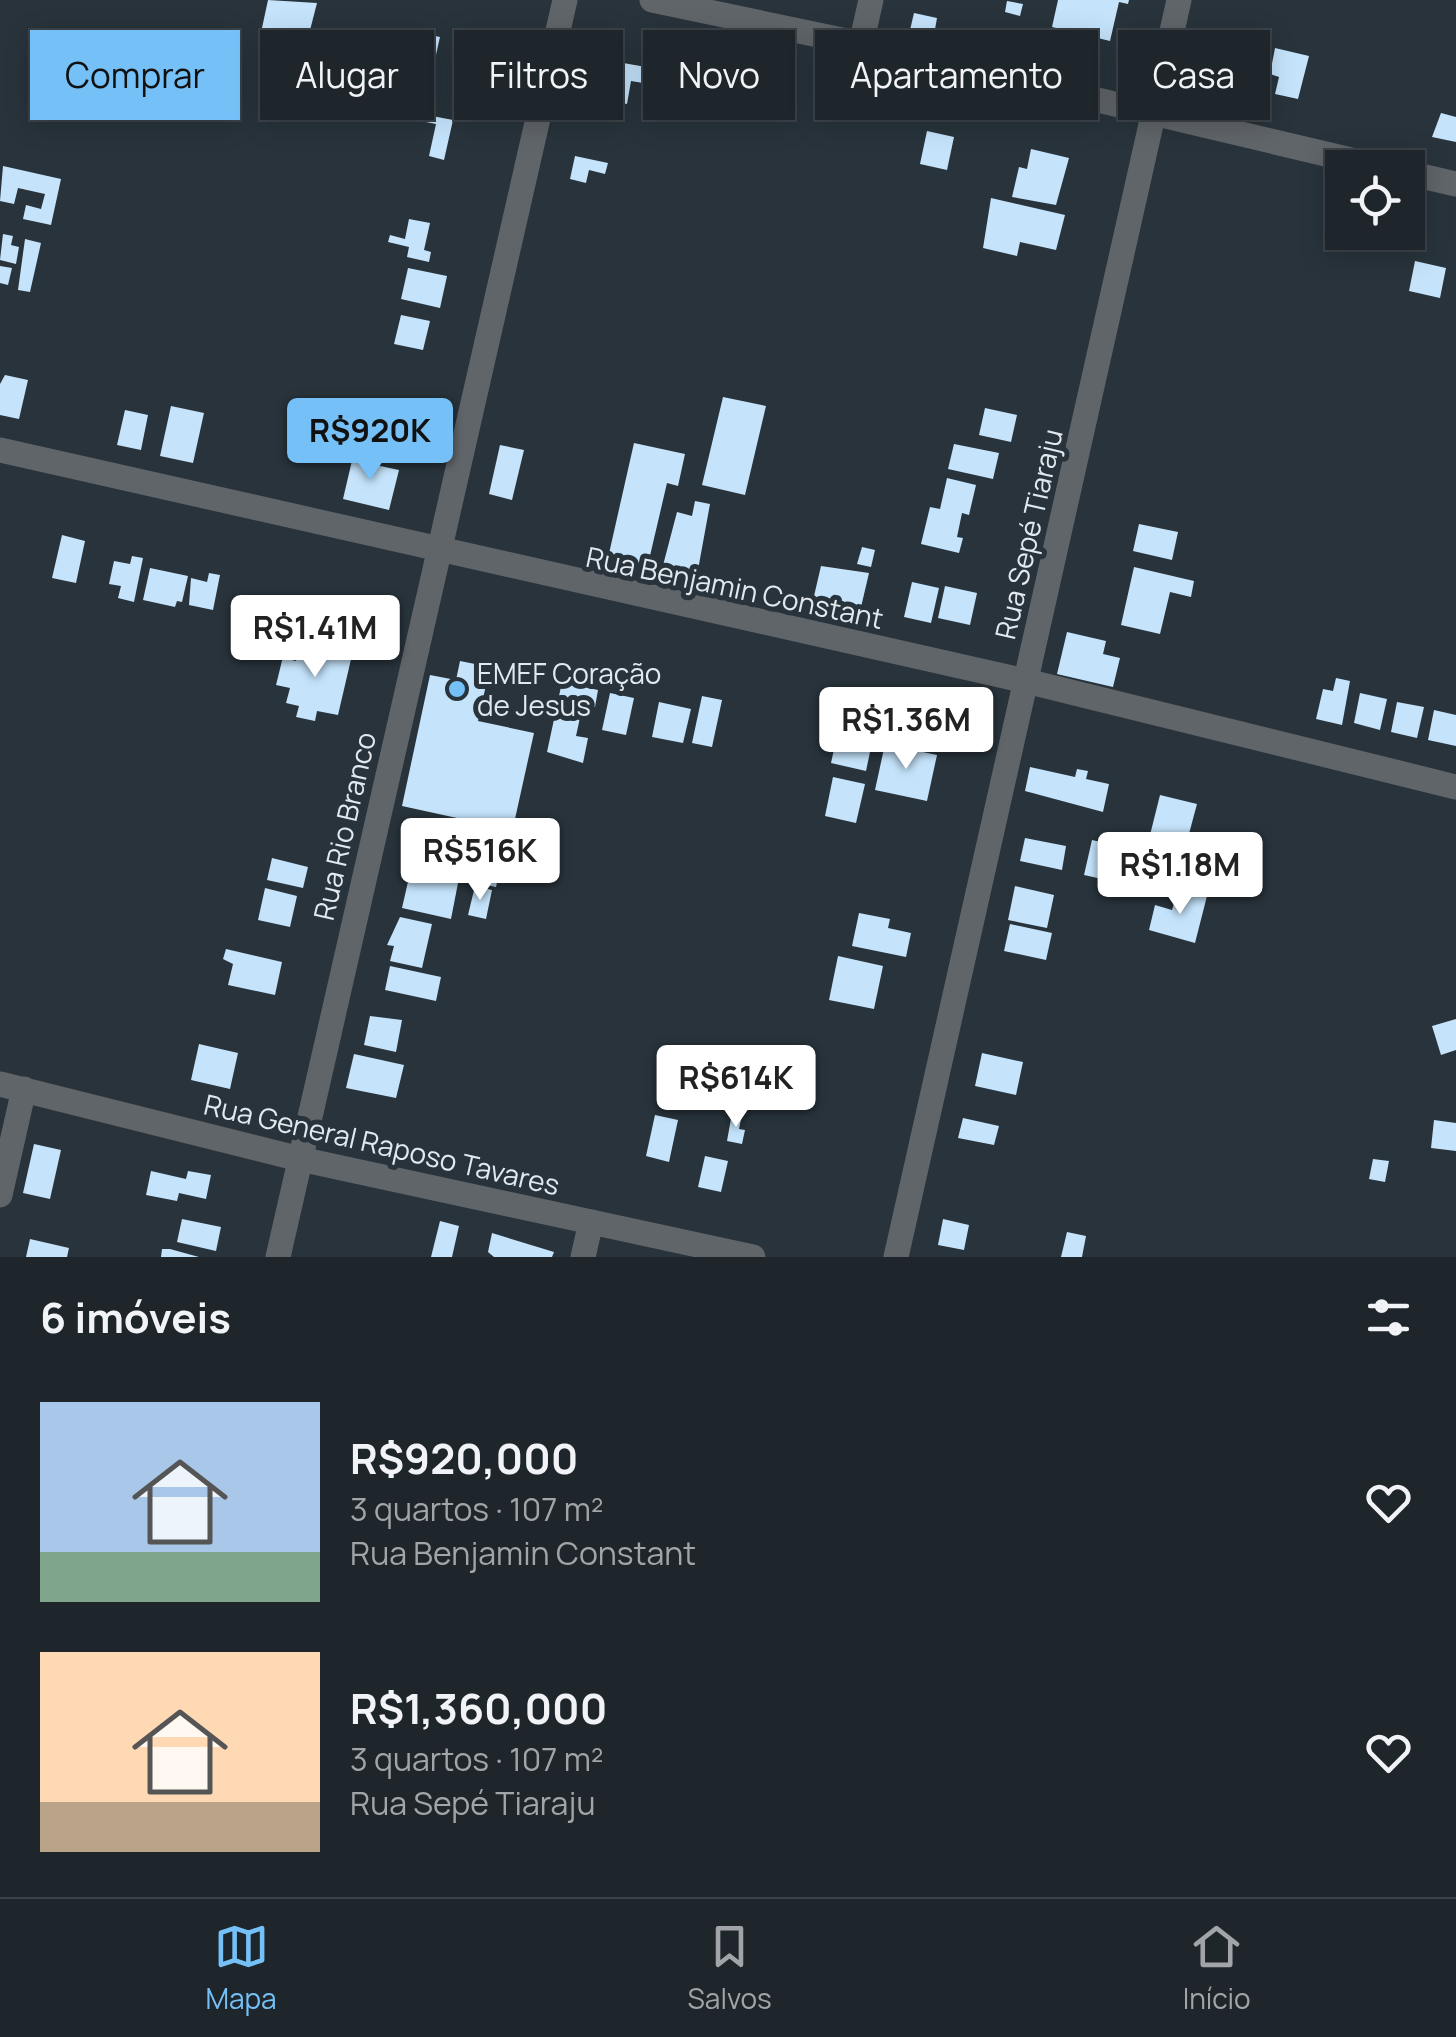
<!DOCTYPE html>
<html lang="pt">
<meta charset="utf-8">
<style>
:root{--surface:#1e262c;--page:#2b3238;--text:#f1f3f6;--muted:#a1a5a9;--line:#3c4348;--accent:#75c0f6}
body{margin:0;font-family:Manrope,sans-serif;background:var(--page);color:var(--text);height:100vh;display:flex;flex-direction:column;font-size:38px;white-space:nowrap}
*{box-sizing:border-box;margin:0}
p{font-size:32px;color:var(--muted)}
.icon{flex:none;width:55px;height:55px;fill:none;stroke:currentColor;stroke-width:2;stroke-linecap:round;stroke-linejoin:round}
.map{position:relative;height:1257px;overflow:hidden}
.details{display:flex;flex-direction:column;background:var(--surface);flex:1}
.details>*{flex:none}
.banner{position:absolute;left:30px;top:30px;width:1398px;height:90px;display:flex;gap:20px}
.tools{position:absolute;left:1325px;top:150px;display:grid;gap:20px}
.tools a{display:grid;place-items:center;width:100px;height:100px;border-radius:0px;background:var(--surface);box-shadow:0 5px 25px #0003,0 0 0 2px var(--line);font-size:50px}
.price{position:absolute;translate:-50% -85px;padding:0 22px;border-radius:10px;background:#fff;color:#222;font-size:32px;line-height:65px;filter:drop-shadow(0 2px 5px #0008)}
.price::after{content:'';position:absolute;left:50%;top:60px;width:30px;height:22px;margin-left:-15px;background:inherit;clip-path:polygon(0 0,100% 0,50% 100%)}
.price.active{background:var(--accent);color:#111}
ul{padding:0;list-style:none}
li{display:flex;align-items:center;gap:30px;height:250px;padding:0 40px}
li span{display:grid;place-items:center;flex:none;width:280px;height:200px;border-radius:0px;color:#555}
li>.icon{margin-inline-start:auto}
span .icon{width:120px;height:120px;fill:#fffc;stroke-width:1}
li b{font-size:42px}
h2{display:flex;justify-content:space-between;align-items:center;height:120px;padding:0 40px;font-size:42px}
.chip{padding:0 35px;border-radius:0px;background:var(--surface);box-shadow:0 5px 25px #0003,0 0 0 2px var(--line);font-size:35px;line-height:90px}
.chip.active{background:var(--accent);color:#111}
.menu{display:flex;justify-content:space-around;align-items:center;height:140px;border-top:2px solid var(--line);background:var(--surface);font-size:28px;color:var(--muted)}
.menu a{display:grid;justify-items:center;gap:5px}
.menu .active{color:var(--accent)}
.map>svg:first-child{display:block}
.building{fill:#c5e4fc}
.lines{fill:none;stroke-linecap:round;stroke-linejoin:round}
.street{stroke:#60656a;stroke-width:25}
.poi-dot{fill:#75c0f6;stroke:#28333b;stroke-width:4}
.labels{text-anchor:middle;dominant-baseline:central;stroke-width:10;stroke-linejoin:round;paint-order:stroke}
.street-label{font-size:28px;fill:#e2e9ee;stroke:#28333b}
.poi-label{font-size:28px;fill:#e2e9ee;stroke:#28333b;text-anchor:start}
</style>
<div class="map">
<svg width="1456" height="1257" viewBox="0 0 1456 1257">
<rect width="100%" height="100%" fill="#28333b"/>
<g class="building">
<polygon points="268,0 317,3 308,38 262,28"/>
<polygon points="1058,0 1129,0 1128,4 1119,2 1110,41 1052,27"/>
<polygon points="1007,1 1023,4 1020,16 1005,12"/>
<polygon points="914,13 937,18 934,35 910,30"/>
<polygon points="397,28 440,37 431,77 388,67"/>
<polygon points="1059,36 1098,45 1092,72 1053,63"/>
<polygon points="1193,44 1226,52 1220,76 1211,73 1206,93 1183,87"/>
<polygon points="1275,48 1309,56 1298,99 1275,94 1279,77 1270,74"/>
<polygon points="595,58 646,67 643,83 631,81 627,104 588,97"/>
<polygon points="1441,113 1456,117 1456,142 1432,137"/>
<polygon points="427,115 453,120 444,160 429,156 436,124 426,122"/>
<polygon points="927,131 954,137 947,170 920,164"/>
<polygon points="1031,149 1069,158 1056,205 1012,197 1019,167 1027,169"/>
<polygon points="575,156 608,163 605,174 589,170 586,183 570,179"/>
<polygon points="3,166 61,179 51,225 23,219 26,205 41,209 45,194 18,188 14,204 0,201"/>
<polygon points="991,198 1065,215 1056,250 1020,242 1017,256 983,248"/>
<polygon points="409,219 430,223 424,250 431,252 429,262 407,257 409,247 388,242 390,235 405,239"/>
<polygon points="3,234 13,236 11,245 19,247 16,264 0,260"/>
<polygon points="25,239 41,243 30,292 18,290"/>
<polygon points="1415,261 1446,268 1440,298 1409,291"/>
<polygon points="0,266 12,268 8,285 0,283"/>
<polygon points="408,268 447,276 440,308 401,299"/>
<polygon points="401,315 430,321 423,350 394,344"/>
<polygon points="5,375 28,380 19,419 0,415 0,384"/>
<polygon points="723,397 766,406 745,495 702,485"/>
<polygon points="171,406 204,413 193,463 160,456"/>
<polygon points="985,408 1017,415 1011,442 979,435"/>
<polygon points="125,410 148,415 141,450 117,445"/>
<polygon points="634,443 685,454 678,486 667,483 642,590 636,589 641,565 608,558"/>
<polygon points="954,444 999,453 993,479 948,469"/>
<polygon points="500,445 524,450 512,500 489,494"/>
<polygon points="354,452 373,456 371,464 399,470 389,510 343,499"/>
<polygon points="947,478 976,485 969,515 962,513 957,537 963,538 959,553 921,544 930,507 940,509"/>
<polygon points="695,501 710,504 696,581 661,573 677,512 692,516"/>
<polygon points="1139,524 1178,532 1172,560 1133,551"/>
<polygon points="62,535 85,541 76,583 52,578"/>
<polygon points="862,547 875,550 871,567 857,564"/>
<polygon points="132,556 143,558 134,602 118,598 121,586 109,584 114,561 130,564"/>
<polygon points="821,566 869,573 858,620 811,609"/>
<polygon points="1134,567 1194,581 1191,597 1170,592 1160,634 1121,625"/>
<polygon points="150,568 188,576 182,602 177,601 175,607 143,600"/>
<polygon points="209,573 220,575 213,610 189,605 191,578 207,582"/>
<polygon points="912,582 939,588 931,623 904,617"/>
<polygon points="945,586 977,593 970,625 938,618"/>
<polygon points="1067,632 1106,641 1103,654 1120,658 1113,687 1057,674"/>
<polygon points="299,643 352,655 338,715 317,711 315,721 296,717 299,706 286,703 290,688 276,685 279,673 284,652 289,653 287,659 296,661"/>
<polygon points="460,661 490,667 478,721 534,733 511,837 487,832 489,825 402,806 430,675 456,680"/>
<polygon points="1336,678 1350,681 1342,725 1316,719 1323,689 1333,691"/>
<polygon points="562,682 598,690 595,707 583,704 576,736 588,738 583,763 547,752"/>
<polygon points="610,693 634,698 626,735 602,730"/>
<polygon points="1360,693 1387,699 1380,730 1354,723"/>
<polygon points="702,696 722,700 712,747 692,743"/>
<polygon points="659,702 691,709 683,743 652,737"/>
<polygon points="1397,702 1424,707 1417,738 1391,732"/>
<polygon points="1434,710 1456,715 1456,746 1428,740"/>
<polygon points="839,726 874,733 866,771 831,763"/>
<polygon points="885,744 937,755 927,801 875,790"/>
<polygon points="1030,767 1075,777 1077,769 1088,771 1086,779 1109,784 1103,812 1025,791"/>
<polygon points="833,777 865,784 856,823 825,816"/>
<polygon points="1160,795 1197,804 1186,845 1150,835"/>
<polygon points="411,821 465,833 460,856 469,858 472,843 504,851 496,887 454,878 459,856 406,844"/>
<polygon points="1025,838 1066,846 1062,870 1020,861"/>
<polygon points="1092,840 1118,846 1111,881 1084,875"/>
<polygon points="272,858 308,867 303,888 267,880"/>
<polygon points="410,873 458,883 451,919 402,908"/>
<polygon points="475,886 492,890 486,919 468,915"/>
<polygon points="1015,886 1054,895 1047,928 1008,920"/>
<polygon points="265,888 297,896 290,927 258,920"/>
<polygon points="1178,889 1207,896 1195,943 1149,930 1155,905 1172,910"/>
<polygon points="859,913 890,919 888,928 911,933 906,957 852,946"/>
<polygon points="400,917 432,924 422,968 390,961 394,946 387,945"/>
<polygon points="1010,924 1052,933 1046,960 1004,951"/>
<polygon points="226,949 282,962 275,995 228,985 233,964 223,959"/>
<polygon points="838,956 883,966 874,1009 829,1000"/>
<polygon points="390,966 441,977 436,1001 385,990"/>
<polygon points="370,1016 402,1020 396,1052 364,1045"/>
<polygon points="1456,1019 1456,1050 1441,1055 1432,1026"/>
<polygon points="199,1044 238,1053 230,1089 191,1080"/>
<polygon points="982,1053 1023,1062 1016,1095 975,1086"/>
<polygon points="354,1054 404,1065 396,1098 346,1088"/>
<polygon points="732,1113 742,1115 739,1129 745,1130 742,1144 727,1141"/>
<polygon points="655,1115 678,1120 669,1162 646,1156"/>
<polygon points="963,1118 999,1126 994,1145 958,1138"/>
<polygon points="1434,1120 1456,1123 1456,1151 1431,1148"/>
<polygon points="34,1144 61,1150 50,1199 23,1193"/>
<polygon points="705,1156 728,1161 721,1192 698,1187"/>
<polygon points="1373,1159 1389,1161 1385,1182 1369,1179"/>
<polygon points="151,1171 186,1179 188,1171 211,1175 206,1199 179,1193 177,1201 146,1195"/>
<polygon points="182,1219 221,1227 216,1251 177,1242"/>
<polygon points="943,1219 969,1225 964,1250 938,1245"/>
<polygon points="440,1221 459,1226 452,1257 431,1257"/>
<polygon points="1067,1232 1086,1236 1082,1257 1061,1257"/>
<polygon points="492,1233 554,1252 552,1257 494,1257 488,1252"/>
<polygon points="30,1239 69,1248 67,1257 26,1257"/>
<polygon points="162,1249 170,1249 199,1257 161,1257"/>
</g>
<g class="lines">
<g class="street">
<polyline points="652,0 861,44 1385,168"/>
<polyline points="861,44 871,0"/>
<polyline points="1408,173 1456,184"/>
<polyline points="0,450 1026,681 1456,787"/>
<polyline points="0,1084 300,1159 753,1257"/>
<polyline points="0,1195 24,1089"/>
<polyline points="278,1257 565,0"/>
<polyline points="583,1257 591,1222"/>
<polyline points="896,1257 1179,0"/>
</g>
</g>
<circle class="poi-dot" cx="457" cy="689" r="10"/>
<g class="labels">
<g class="street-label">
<text transform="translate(1028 534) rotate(-77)">Rua Sepé Tiaraju</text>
<text transform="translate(735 587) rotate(12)">Rua Benjamin Constant</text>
<text transform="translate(344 826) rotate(-77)">Rua Rio Branco</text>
<text transform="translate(382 1144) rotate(13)">Rua General Raposo Tavares</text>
</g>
<g class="poi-label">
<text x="477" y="673">EMEF Coração<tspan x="477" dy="32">de Jesus</tspan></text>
</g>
</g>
</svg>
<div class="tools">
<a><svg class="icon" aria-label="locate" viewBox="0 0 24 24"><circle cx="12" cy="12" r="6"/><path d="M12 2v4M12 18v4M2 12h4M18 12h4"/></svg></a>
</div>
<b class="price active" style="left:370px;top:483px">R$920K</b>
<b class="price" style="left:315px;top:680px">R$1.41M</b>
<b class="price" style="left:906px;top:772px">R$1.36M</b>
<b class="price" style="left:480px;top:903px">R$516K</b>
<b class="price" style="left:1180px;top:917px">R$1.18M</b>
<b class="price" style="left:736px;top:1130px">R$614K</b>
<div class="banner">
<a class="chip active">Comprar</a>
<a class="chip">Alugar</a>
<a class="chip">Filtros</a>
<a class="chip">Novo</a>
<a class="chip">Apartamento</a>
<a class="chip">Casa</a>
</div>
</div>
<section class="details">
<h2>6 imóveis<svg class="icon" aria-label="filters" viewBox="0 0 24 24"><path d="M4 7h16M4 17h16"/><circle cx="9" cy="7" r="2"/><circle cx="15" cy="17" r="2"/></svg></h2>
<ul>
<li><span style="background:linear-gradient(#a9c7e8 75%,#7fa58c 0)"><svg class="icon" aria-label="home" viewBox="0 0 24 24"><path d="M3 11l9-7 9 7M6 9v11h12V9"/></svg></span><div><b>R$920,000</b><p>3 quartos · 107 m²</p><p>Rua Benjamin Constant</p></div><svg class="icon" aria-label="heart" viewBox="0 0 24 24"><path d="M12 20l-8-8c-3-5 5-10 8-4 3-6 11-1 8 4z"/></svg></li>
<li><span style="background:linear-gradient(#ffd9b3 75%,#b9a48a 0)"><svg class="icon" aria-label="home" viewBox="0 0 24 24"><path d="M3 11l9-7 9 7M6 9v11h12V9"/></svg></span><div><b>R$1,360,000</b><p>3 quartos · 107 m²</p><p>Rua Sepé Tiaraju</p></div><svg class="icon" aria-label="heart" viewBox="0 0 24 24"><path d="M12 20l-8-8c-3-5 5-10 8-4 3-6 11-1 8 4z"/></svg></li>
</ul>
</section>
<nav class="menu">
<a class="active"><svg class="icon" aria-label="map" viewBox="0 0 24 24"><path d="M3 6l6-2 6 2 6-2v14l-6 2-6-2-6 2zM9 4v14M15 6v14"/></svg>Mapa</a>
<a><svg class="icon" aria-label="saved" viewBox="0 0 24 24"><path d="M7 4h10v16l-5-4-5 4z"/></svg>Salvos</a>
<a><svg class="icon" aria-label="home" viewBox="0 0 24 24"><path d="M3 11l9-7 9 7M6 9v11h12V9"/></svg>Início</a>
</nav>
